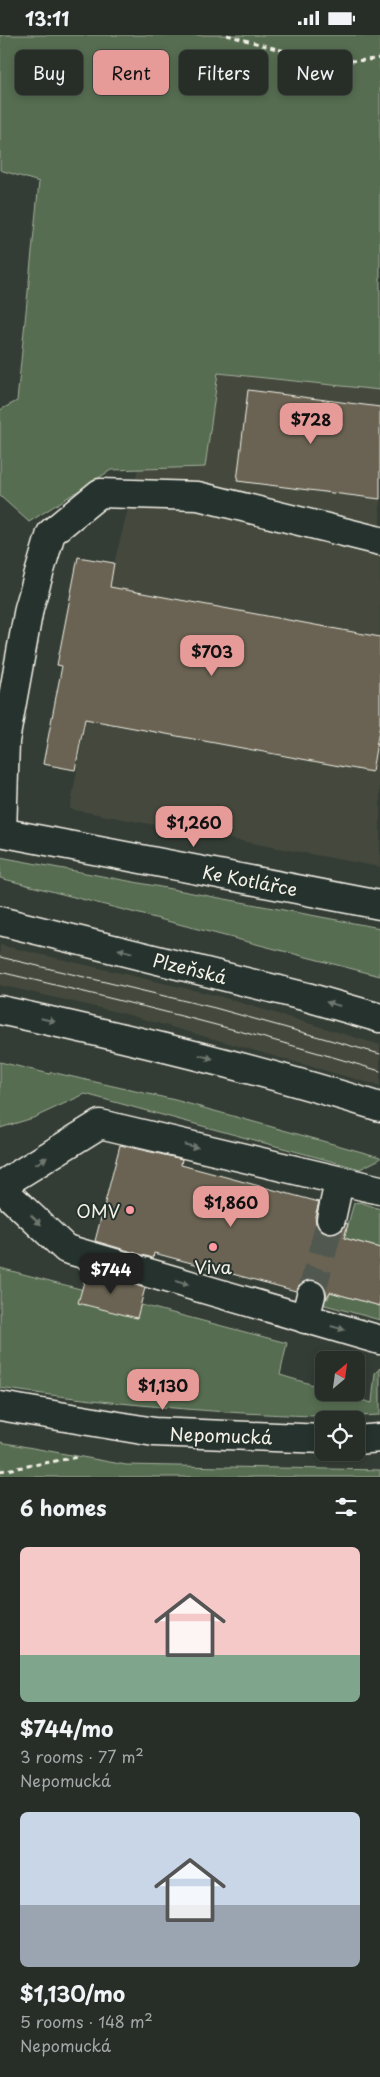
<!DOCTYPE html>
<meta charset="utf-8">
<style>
:root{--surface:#272e28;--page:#2f3630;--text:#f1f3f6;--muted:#a4a8a8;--line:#434a45;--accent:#e69b98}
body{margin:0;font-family:"Playpen Sans",sans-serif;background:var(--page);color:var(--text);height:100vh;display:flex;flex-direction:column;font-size:19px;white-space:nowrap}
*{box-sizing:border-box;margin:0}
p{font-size:16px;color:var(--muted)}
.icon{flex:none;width:28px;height:28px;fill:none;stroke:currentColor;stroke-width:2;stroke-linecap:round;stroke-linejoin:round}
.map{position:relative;height:1442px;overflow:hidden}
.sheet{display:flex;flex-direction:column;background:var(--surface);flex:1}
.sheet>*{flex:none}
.hud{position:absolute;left:15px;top:15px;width:350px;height:45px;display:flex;gap:10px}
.needle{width:32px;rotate:29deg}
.fabs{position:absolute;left:315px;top:1316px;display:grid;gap:10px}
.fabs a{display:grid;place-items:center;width:50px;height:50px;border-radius:8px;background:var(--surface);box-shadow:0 2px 8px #0003,0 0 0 1px var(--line);font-size:25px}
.price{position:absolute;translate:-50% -42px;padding:0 11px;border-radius:10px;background:var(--accent);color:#111;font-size:16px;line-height:32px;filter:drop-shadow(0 1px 2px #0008)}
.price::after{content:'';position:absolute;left:50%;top:30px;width:15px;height:11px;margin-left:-8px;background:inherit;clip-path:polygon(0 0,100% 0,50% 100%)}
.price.current{background:#222;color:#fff}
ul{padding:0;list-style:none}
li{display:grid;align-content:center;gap:10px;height:265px;padding:0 20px}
li span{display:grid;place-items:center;height:155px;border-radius:8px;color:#555}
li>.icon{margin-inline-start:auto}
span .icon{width:90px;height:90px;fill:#fffc;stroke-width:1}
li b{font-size:21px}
h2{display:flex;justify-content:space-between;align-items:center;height:60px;padding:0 20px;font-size:21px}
.chip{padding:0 18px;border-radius:8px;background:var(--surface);box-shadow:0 2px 8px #0003,0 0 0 1px var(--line);font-size:18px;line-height:45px}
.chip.current{background:var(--accent);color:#111}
.status{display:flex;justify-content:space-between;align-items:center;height:35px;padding:0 25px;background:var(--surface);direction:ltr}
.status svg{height:14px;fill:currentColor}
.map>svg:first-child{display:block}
.built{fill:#44493e}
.green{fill:#566d51;stroke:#a5af9c}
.building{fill:#6a6453;stroke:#f4f1e8}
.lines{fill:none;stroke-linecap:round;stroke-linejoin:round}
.minor-tunnel{stroke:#515850;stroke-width:28;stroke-dasharray:28 14;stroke-linecap:butt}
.minor-casing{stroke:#f4f1e8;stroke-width:31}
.major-casing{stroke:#f4f1e8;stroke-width:31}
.path{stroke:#f4f1e8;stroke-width:3;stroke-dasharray:5 4;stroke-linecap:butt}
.minor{stroke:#26332d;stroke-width:28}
.major{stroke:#26332d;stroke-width:28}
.tram{stroke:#f4f1e8;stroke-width:1}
.oneway{fill:#6e766e}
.poi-dot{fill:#ff9aa2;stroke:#26332d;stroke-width:2}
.labels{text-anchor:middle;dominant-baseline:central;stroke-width:4;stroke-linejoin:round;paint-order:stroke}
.street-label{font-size:18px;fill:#f4f1e8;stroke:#26332d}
.poi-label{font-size:18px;fill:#f4f1e8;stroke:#26332d;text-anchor:end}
</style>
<div class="status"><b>13:11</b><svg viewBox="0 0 49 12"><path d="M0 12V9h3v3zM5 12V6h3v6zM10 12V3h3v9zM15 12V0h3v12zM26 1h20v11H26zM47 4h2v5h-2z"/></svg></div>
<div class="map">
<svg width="380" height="1442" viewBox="0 0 380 1442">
<rect width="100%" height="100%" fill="#343d35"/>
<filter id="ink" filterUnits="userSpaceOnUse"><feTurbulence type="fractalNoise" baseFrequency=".02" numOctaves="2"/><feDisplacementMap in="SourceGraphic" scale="10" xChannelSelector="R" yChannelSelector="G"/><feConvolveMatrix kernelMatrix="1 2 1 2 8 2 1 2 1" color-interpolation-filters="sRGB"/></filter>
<g filter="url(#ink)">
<g class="built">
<polygon points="218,338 380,355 380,832 70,774 114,529 138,434 205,432"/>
<polygon points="0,910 218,961 380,1010 380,1051 122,978 0,950"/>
</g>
<g class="green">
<polygon points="0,0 380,0 380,355 218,338 205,432 111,435 29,487 0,461 0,375 17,366 39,147 0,135"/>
<polygon points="0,822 380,893 380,941 0,843"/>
<polygon points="0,1027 50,1039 51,1037 175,1065 380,1122 380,1124 360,1134 85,1059 33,1083 0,1093"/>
<polygon points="360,1167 380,1174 380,1213 344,1203 354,1168"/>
<path d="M0 1233 287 1308 280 1340 324 1353V1358H338L372 1368 375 1338 380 1333V1380C334 1383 289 1380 243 1378 161 1373 81 1365 0 1353Z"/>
<polygon points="330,1257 380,1271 380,1285 325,1270 322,1263 328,1264"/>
<polygon points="0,1407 126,1430 380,1435 380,1442 0,1442"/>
</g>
<g class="building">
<polygon points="248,355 380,372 380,464 237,446"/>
<polygon points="78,522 114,528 110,552 380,602 380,689 372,737 85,684 75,735 43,729 62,631 57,630"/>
<polygon points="120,1110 182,1124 181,1130 319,1167 315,1181 316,1189 321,1196 327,1199 335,1199 342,1195 346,1188 348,1189 344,1203 380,1213 380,1271 330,1257 326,1264 326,1256 322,1249 314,1245 307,1245 300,1249 296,1256 154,1218 153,1223 95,1206"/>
<polygon points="87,1236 145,1253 137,1283 78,1268"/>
</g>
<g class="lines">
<polyline class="minor-tunnel" points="311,1260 331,1184"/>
<g class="minor-casing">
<g id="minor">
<polyline points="0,797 380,870"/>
<polyline points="2,797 5,706 29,573 51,498 100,458 198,461 380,506"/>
<polyline points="0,1151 100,1089 380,1155"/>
<polyline points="0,1152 66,1214 380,1305"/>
<polyline points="331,1184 339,1147"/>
<polyline points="305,1284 311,1260"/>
<polyline points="0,1371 154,1397 324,1404"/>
<polyline points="356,1405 380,1403"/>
</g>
</g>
<g class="major-casing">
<g id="major">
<polyline points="0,886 307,962 380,983"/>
<path d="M0 975C128 1003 255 1033 380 1072"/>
</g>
</g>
<g class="path">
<path d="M227 0C275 13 330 33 380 23"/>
<polyline points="0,1436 78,1422"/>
</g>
<use href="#minor" class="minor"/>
<use href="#major" class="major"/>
<g class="tram">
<polyline points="0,922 215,973 380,1019"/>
<path d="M0 937C128 967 255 998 380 1036"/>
</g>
</g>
<defs><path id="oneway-solid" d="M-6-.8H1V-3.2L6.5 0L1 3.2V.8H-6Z" transform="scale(1.25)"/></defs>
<g class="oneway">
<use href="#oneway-solid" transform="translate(125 916) rotate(-166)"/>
<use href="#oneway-solid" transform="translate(333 969) rotate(-164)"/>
<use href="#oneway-solid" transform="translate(48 985) rotate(13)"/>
<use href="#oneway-solid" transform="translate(206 1022) rotate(15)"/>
<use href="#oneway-solid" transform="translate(191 1111) rotate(13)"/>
<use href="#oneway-solid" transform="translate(41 1126) rotate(-32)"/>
<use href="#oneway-solid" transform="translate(36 1185) rotate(43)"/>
<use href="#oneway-solid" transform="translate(182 1248) rotate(16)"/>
<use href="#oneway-solid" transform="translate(338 1293) rotate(16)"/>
</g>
</g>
<g class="poi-dot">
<circle cx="130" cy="1175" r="5"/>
<circle cx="213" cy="1212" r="5"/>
</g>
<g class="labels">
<g class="street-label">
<text transform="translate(250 845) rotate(11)">Ke Kotlářce</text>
<text transform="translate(190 933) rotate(14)">Plzeňská</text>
<text transform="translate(221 1400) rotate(2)">Nepomucká</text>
</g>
<g class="poi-label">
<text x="120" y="1175">OMV</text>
<text x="213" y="1231" text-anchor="middle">Viva</text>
</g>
</g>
</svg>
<div class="fabs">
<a><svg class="needle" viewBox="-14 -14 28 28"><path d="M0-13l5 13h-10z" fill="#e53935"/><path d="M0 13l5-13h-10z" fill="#a4a8a8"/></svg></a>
<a><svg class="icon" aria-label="locate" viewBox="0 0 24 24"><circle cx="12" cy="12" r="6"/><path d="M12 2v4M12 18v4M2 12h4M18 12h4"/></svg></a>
</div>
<b class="price" style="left:311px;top:410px">$728</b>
<b class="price" style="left:212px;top:642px">$703</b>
<b class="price" style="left:194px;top:813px">$1,260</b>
<b class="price" style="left:231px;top:1193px">$1,860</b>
<b class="price current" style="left:111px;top:1260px">$744</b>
<b class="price" style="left:163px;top:1376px">$1,130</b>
<div class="hud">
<a class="chip">Buy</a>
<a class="chip current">Rent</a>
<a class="chip">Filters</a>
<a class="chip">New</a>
</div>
</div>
<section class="sheet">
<h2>6 homes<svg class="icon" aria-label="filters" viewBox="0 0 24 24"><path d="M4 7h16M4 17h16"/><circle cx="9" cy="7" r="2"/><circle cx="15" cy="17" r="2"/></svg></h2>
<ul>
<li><span style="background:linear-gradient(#f6c9c9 70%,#7fa58c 0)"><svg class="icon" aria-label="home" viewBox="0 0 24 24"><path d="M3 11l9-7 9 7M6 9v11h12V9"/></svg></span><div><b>$744/mo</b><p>3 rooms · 77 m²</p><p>Nepomucká</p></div></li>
<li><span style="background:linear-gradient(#c9d6e8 60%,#9aa5b1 0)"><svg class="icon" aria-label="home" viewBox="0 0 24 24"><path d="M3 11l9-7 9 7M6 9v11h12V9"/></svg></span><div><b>$1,130/mo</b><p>5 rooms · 148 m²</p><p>Nepomucká</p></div></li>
</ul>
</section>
